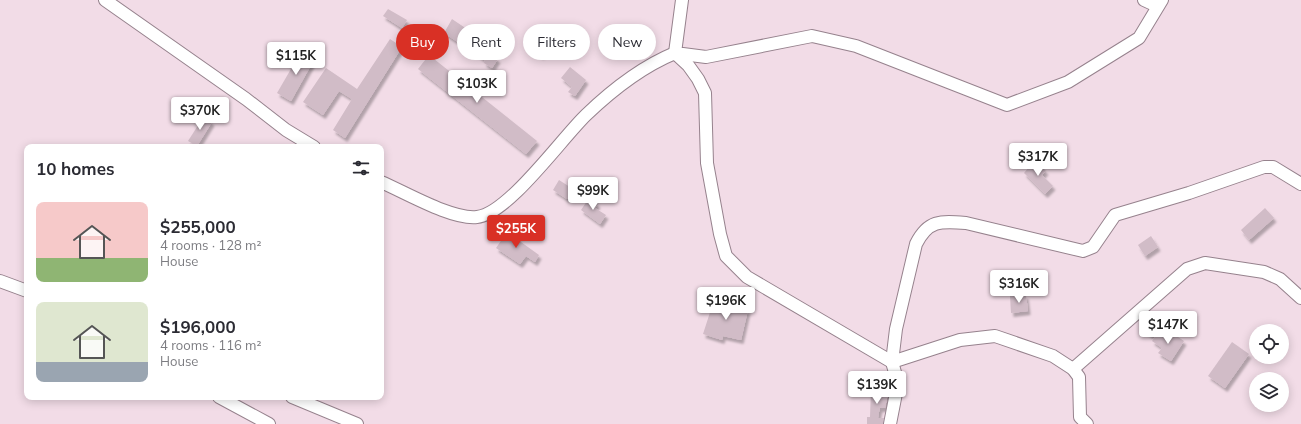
<!DOCTYPE html>
<meta charset="utf-8">
<style>
:root{--surface:#fff;--page:#f2f2f3;--text:#2b2b33;--muted:#7c7c81;--accent:#d93025}
body{margin:0;font-family:Mulish,sans-serif;background:var(--page);color:var(--text);height:100vh;display:flex;flex-direction:column;font-size:15px;white-space:nowrap}
*{box-sizing:border-box;margin:0}
p{font-size:13px;color:var(--muted)}
.icon{flex:none;width:22px;height:22px;fill:none;stroke:currentColor;stroke-width:2;stroke-linecap:round;stroke-linejoin:round}
.map{position:relative;flex:1;overflow:hidden}
.drawer{position:absolute;left:24px;top:144px;width:360px;height:256px;display:flex;flex-direction:column;background:var(--surface);border-radius:8px;box-shadow:0 2px 10px #0003}
.drawer>*{flex:none}
.hud{position:absolute;left:396px;top:24px;width:380px;height:36px;display:flex;gap:8px}
.tools{position:absolute;left:1249px;top:324px;display:grid;gap:8px}
.tools a{display:grid;place-items:center;width:40px;height:40px;border-radius:50%;background:var(--surface);box-shadow:0 2px 10px #0003;font-size:20px}
.price{position:absolute;translate:-50% -34px;padding:0 9px;border-radius:4px;background:#fff;color:#222;font-size:13px;line-height:26px;filter:drop-shadow(0 1px 2px #0008)}
.price::after{content:'';position:absolute;left:50%;top:24px;width:12px;height:9px;margin-left:-6px;background:inherit;clip-path:polygon(0 0,100% 0,50% 100%)}
.price.on{background:var(--accent);color:#fff}
ul{padding:0;list-style:none}
li{display:flex;align-items:center;gap:12px;height:100px;padding:0 12px}
li span{display:grid;place-items:center;flex:none;width:112px;height:80px;border-radius:8px;color:#555}
li>.icon{margin-inline-start:auto}
span .icon{width:48px;height:48px;fill:#fffc;stroke-width:1}
li b{font-size:17px}
h2{display:flex;justify-content:space-between;align-items:center;height:48px;padding:0 12px;font-size:17px}
.tag{padding:0 14px;border-radius:18px;background:var(--surface);box-shadow:0 2px 10px #0003;font-size:14px;line-height:36px}
.tag.on{background:var(--accent);color:#fff}
.map>svg:first-child{display:block}
.building{fill:#d1bcc7;filter:url(#shadow)}
.lines{fill:none;stroke-linecap:round;stroke-linejoin:round}
.minor-casing{stroke:#96828d;stroke-width:14}
.minor{stroke:#fff;stroke-width:12}
</style>
<div class="map">
<svg width="1301" height="424" viewBox="0 0 1301 424">
<defs>
<filter id="shadow"><feDropShadow dx="2.5" dy="4" stdDeviation="1" flood-color="#0004"/></filter>
</defs>
<rect width="100%" height="100%" fill="#f2dce7"/>
<g class="building">
<polygon points="388,9 407,20 402,28 383,16"/>
<polygon points="452,19 492,46 488,52 498,59 492,68 484,63 485,60 444,33"/>
<polygon points="532,31 549,48 541,56 524,40"/>
<polygon points="390,39 402,47 345,138 333,130 352,99 339,91 323,115 303,102 326,68 357,89"/>
<polygon points="570,39 580,47 575,53 565,45"/>
<polygon points="302,50 315,58 291,101 277,93"/>
<polygon points="429,55 537,141 526,154 418,69"/>
<polygon points="570,67 586,80 575,96 568,92 572,87 561,78"/>
<polygon points="204,116 212,122 197,146 188,141"/>
<polygon points="1035,160 1046,171 1042,175 1053,186 1045,194 1024,173"/>
<polygon points="559,180 573,189 567,199 553,190"/>
<polygon points="589,198 598,204 595,208 606,215 600,224 581,210"/>
<polygon points="1265,208 1274,218 1249,240 1241,230"/>
<polygon points="507,232 539,255 535,262 526,256 520,264 496,248"/>
<polygon points="1151,236 1158,247 1145,256 1138,245"/>
<polygon points="1026,295 1028,311 1011,313 1010,296"/>
<polygon points="714,300 748,310 741,340 723,336 722,340 703,334"/>
<polygon points="1148,322 1156,328 1152,336 1143,330"/>
<polygon points="1158,333 1167,340 1172,333 1184,341 1171,361 1158,353 1162,348 1152,341"/>
<polygon points="1232,342 1249,354 1225,388 1208,376"/>
<polygon points="889,388 885,408 880,408 879,412 878,418 884,418 883,424 867,424 867,417 870,417 871,389"/>
</g>
<g class="lines">
<g class="minor-casing">
<g id="minor">
<polyline points="105,0 246,99 286,130 314,147"/>
<polyline points="682,0 675,53 706,57 812,36 856,46 1007,105 1068,82 1139,38 1162,0"/>
<polyline points="1144,0 1157,6"/>
<path d="M381 182C405 192 452 220 477 217 508 214 562 138 586 115 612 90 641 67 675 53L688 65 698 79 705 93 707 163 720 234 726 256 747 277 892 362 960 340 995 336 1053 356 1073 369 1079 377 1080 417 1087 424"/>
<polyline points="0,281 27,291"/>
<polyline points="1073,369 1187,269 1205,263 1264,272 1280,279 1301,298"/>
<polyline points="219,397 269,424"/>
<polyline points="292,397 357,424"/>
<path d="M890 424 898 383 892 362 896 329 916 244C928 220 940 221 966 223L1083 251 1093 247 1115 215 1189 193 1264 167H1273L1301 184"/>
</g>
</g>
<use href="#minor" class="minor"/>
</g>
</svg>
<div class="tools">
<a><svg class="icon" aria-label="locate" viewBox="0 0 24 24"><circle cx="12" cy="12" r="6"/><path d="M12 2v4M12 18v4M2 12h4M18 12h4"/></svg></a>
<a><svg class="icon" aria-label="layers" viewBox="0 0 24 24"><path d="M12 4l9 5-9 5-9-5zM3 14l9 5 9-5"/></svg></a>
</div>
<b class="price" style="left:296px;top:76px">$115K</b>
<b class="price" style="left:477px;top:104px">$103K</b>
<b class="price" style="left:200px;top:131px">$370K</b>
<b class="price" style="left:1038px;top:177px">$317K</b>
<b class="price" style="left:593px;top:211px">$99K</b>
<b class="price on" style="left:516px;top:249px">$255K</b>
<b class="price" style="left:1019px;top:304px">$316K</b>
<b class="price" style="left:726px;top:321px">$196K</b>
<b class="price" style="left:1168px;top:345px">$147K</b>
<b class="price" style="left:877px;top:405px">$139K</b>
<div class="hud">
<a class="tag on">Buy</a>
<a class="tag">Rent</a>
<a class="tag">Filters</a>
<a class="tag">New</a>
</div>
<section class="drawer">
<h2>10 homes<svg class="icon" aria-label="filters" viewBox="0 0 24 24"><path d="M4 7h16M4 17h16"/><circle cx="9" cy="7" r="2"/><circle cx="15" cy="17" r="2"/></svg></h2>
<ul>
<li><span style="background:linear-gradient(#f6c9c9 70%,#8fb573 0)"><svg class="icon" aria-label="home" viewBox="0 0 24 24"><path d="M3 11l9-7 9 7M6 9v11h12V9"/></svg></span><div><b>$255,000</b><p>4 rooms · 128 m²</p><p>House</p></div></li>
<li><span style="background:linear-gradient(#dfe7d0 75%,#9aa5b1 0)"><svg class="icon" aria-label="home" viewBox="0 0 24 24"><path d="M3 11l9-7 9 7M6 9v11h12V9"/></svg></span><div><b>$196,000</b><p>4 rooms · 116 m²</p><p>House</p></div></li>
</ul>
</section>
</div>
